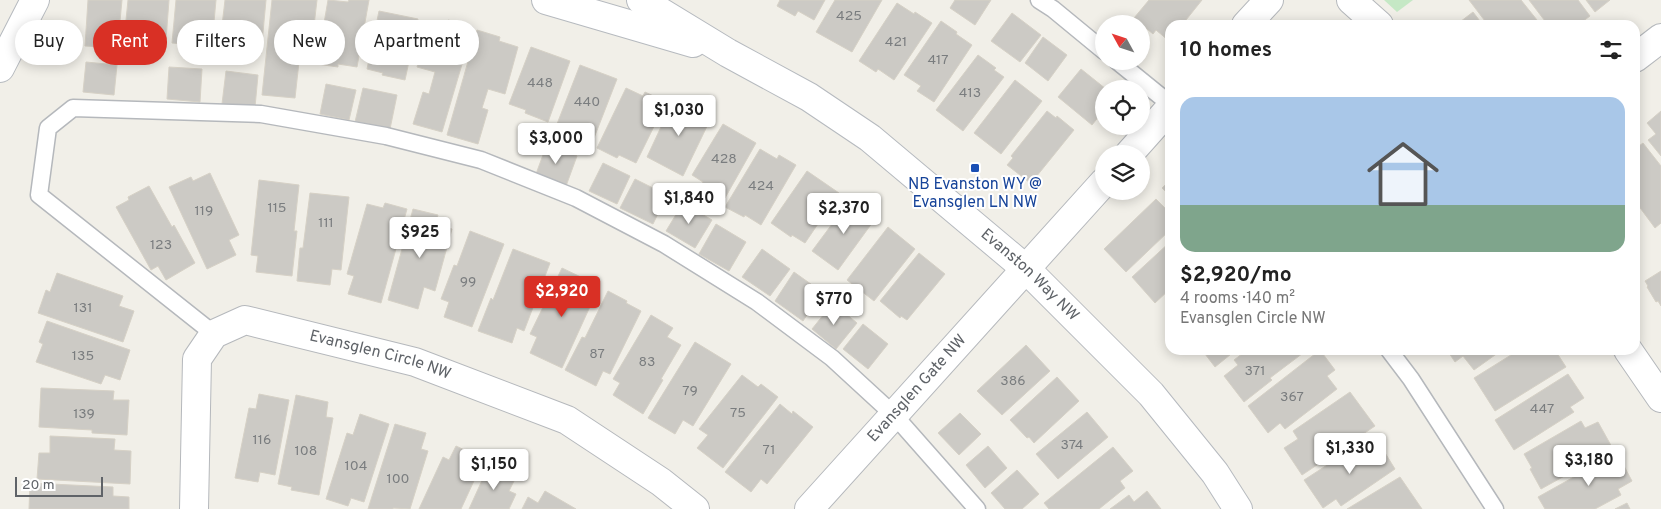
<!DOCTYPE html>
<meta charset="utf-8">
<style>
:root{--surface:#fff;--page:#f6f6f6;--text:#222;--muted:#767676;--accent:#d93025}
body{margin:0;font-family:Overpass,sans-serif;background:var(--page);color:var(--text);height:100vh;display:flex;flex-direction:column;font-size:19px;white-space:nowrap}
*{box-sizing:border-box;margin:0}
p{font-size:16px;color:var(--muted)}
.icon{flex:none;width:28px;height:28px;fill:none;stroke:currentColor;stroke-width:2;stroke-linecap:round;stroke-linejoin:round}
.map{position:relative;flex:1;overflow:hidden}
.drawer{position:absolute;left:1165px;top:20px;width:475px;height:335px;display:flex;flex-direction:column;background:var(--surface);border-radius:15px;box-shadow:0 2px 12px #0003}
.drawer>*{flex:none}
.guide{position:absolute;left:15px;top:20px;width:475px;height:45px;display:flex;gap:10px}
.needle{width:32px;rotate:310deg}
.fabs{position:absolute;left:1095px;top:15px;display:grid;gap:10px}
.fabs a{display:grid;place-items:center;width:55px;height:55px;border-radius:50%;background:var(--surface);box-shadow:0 2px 12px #0003;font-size:25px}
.scale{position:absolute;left:15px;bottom:12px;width:88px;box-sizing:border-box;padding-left:5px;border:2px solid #5f6368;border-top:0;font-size:14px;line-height:18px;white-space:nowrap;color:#5f6368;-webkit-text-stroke:4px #fff;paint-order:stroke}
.price{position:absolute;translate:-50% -42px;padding:0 11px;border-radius:5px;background:#fff;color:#222;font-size:16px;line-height:32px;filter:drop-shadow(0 1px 2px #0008)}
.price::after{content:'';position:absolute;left:50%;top:30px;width:15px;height:11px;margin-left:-8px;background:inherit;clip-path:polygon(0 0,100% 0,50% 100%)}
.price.selected{background:var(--accent);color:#fff}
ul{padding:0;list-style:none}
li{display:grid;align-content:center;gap:10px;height:265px;padding:0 15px}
li span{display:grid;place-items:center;height:155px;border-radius:15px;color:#555}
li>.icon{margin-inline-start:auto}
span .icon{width:90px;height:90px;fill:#fffc;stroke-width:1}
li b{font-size:21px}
h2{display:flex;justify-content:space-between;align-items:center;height:60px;padding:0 15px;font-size:21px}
.chip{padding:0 18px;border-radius:22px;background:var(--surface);box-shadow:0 2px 12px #0003;font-size:18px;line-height:45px}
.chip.selected{background:var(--accent);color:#fff}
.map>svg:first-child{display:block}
.green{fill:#c5e8c5}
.building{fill:#cccac5;stroke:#d6d1c6}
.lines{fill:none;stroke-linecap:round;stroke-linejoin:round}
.lane-casing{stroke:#b5b8bc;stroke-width:19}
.street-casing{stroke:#b5b8bc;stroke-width:30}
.secondary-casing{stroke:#b6babf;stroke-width:30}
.lane{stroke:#fff;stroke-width:16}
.street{stroke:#fff;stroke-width:28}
.secondary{stroke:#fff;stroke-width:28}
.transit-dot{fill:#1a4fb4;stroke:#fff;stroke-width:2}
.labels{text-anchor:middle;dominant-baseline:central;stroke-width:4;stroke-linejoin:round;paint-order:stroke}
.number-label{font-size:14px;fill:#7a7d7f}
.transit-label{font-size:16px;fill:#164399;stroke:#fff}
.street-label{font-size:16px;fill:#5f6368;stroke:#fff}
</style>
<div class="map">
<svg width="1661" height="509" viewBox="0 0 1661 509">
<rect width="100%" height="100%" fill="#f1efe8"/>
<polygon class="green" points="1384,0 1413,0 1397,12"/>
<g class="building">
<polygon points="88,0 122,0 118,42 103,41 103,47 85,46"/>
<polygon points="128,0 169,0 166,40 146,39 145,41 124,40"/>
<polygon points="176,0 216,0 212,44 195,43 195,45 172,43"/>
<polygon points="225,0 266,0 261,54 244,52 243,54 219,51"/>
<polygon points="272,0 317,0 312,43 294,41 292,62 299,62 295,98 262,95"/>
<polygon points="328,0 348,2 349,0 369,0 357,67 338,64 338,67 317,64"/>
<polygon points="780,0 825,0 814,20 798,11 795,16 777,6"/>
<polygon points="835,0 882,0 852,52 816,32"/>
<polygon points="955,0 991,0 975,25 950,8"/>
<polygon points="1149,0 1202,0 1182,25 1170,25 1169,41 1156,30 1153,34 1134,18"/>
<polygon points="1469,0 1521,0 1541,25 1488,25"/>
<polygon points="1529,0 1578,0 1590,16 1578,25 1558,25 1555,20 1548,25"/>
<polygon points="1586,0 1610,0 1595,12"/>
<polygon points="897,3 914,14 915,12 932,23 894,80 878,69 876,72 859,61"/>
<polygon points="379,11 418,19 405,80 382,75 383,73 367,69"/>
<polygon points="1473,12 1483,25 1456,25"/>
<polygon points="1012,13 1041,35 1020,62 991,41"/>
<polygon points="448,20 473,27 442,132 413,124 423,92 429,94 435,72 417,67 431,21 447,25"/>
<polygon points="941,21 957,32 956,34 972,45 934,102 917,91 921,86 904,75"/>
<polygon points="477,30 500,37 499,41 518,47 505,94 488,89 482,108 488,110 478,144 447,135"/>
<polygon points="1043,37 1067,55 1048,81 1025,63"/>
<polygon points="531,47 570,61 548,122 525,113 526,110 509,104"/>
<polygon points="978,55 996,68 994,70 1004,77 963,131 936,110"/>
<polygon points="86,62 117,65 114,95 83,92"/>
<polygon points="580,65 617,79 594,138 557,124"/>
<polygon points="169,67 202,69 200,102 167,99"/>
<polygon points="1081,69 1106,89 1104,89 1104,110 1092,125 1058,97"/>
<polygon points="226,71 258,75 255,107 222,104"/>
<polygon points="1015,80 1042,101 1001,154 974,133"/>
<polygon points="326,84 356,90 349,120 320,114"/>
<polygon points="363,88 397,95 390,129 355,122"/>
<polygon points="626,88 643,96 645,92 666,102 636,163 619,155 617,158 597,148"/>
<polygon points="674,99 711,118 683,176 647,157"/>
<polygon points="1047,111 1056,118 1057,116 1074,130 1036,177 1034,175 1029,182 1007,165 1013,158 1011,156"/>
<polygon points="1661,111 1661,156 1648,140 1656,134 1647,123"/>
<polygon points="723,124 756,143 725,198 702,185 703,182 692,175"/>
<polygon points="1643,143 1661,166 1661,223 1655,228 1635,201 1635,149"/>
<polygon points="547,144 577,156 566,186 536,174"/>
<polygon points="760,149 777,159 779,155 796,165 761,225 745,215 744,217 725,207"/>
<polygon points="603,163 630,176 617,204 589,191"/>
<polygon points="807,171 839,193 805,243 792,235 791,237 771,223"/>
<polygon points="210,173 239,235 229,240 236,255 207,269 169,187 191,177 193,181"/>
<polygon points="635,179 667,195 653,224 620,208"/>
<polygon points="259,180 299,185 294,231 297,231 292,276 256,272 258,256 251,255"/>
<polygon points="1170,180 1170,196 1162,188"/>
<polygon points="149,186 172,227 174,225 195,263 166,280 158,266 151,270 116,207 129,200 128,197"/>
<polygon points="310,193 349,197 341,270 332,269 330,285 297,281 300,248 303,248"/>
<polygon points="1156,199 1170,213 1170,230 1126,272 1104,249"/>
<polygon points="850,200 875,219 838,270 812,251"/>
<polygon points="385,203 407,209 381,303 348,294 354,276 347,274 367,204 383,208"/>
<polygon points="683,203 712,220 695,248 666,231"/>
<polygon points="413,209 438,215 435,224 452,229 435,291 424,287 418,309 388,300"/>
<polygon points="716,224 746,242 729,271 699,254"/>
<polygon points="888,227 915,249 874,301 847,280"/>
<polygon points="470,231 504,244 472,327 444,317 449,302 441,299 454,265 457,266"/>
<polygon points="1170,242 1170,289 1155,303 1132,277"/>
<polygon points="513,249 550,263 524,331 517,328 512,343 478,331 491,298 493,300"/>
<polygon points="762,249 790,269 770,296 742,277"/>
<polygon points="919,253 945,274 907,320 901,316 900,318 880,301"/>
<polygon points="562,268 585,279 584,282 598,289 562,368 530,353 537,337 530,334"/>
<polygon points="1661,271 1661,306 1658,301 1656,302 1647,287 1648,286 1645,281"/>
<polygon points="794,272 822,292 803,321 775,301"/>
<polygon points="57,273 123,296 119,306 134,311 123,342 38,313 46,290 50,292"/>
<polygon points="608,291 627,301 626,303 641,311 610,374 603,371 596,386 565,370 582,337 585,338"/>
<polygon points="833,303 857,323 836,349 812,329"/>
<polygon points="651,315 673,328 667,337 681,345 661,379 663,380 643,414 613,395 620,383 613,379"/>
<polygon points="47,321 130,350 120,380 105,375 101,384 36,362 43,344 39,342"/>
<polygon points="863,324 888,344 868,369 843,349"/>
<polygon points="695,342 731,364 693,426 683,420 675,434 648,418"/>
<polygon points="1026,345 1050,371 1002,415 977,391"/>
<polygon points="1202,350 1236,350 1215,367"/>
<polygon points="1247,350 1307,350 1270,378 1272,380 1244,402 1224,376 1238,365 1234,360"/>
<polygon points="1320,350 1335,370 1327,376 1337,389 1285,429 1280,423 1268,433 1248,406"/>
<polygon points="1447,350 1502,350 1474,370 1463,356 1455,362"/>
<polygon points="1519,350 1555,350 1566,367 1495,411 1474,378"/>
<polygon points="1568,374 1584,398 1570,407 1574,412 1514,450 1495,420"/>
<polygon points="742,375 758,387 761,384 778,397 723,468 697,448 708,435 699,429"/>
<polygon points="1057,377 1079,401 1034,443 1029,437 1027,438 1010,420"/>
<polygon points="41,388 114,391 113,400 129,400 127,435 92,433 92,430 39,427"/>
<polygon points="1350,392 1375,426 1302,475 1284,448 1298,439 1293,431"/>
<polygon points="259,394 289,400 275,475 260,472 258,482 235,478 249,408 256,409"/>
<polygon points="296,395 328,402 326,417 333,418 319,495 291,490 292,487 278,484"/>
<polygon points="780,404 792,414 793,411 813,427 767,484 761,479 751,492 725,472"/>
<polygon points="1087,412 1108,437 1058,479 1036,454"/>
<polygon points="960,413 981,434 959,455 938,433"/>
<polygon points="360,414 389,424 364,502 351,498 348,506 326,499 347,433 353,435"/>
<polygon points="1581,421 1585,428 1598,422 1613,449 1541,489 1530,469 1532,468 1524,454"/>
<polygon points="395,424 426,433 421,449 428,451 410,509 393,508 393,509 368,509"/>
<polygon points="50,436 115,439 114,450 131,451 130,484 37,479 39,453 50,453"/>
<polygon points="1372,438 1380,449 1382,448 1395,469 1341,506 1336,499 1323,508 1304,480 1335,460 1336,462"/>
<polygon points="456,446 484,459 461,509 419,509 443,457 449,460"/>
<polygon points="988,446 1007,468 985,488 966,465"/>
<polygon points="1113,447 1133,471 1120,481 1125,488 1099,509 1049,509 1044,503"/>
<polygon points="1617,453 1632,481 1618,489 1621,495 1595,509 1545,509 1538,497"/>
<polygon points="489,465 516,477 509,491 516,494 509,509 469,509"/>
<polygon points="1017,470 1039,494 1022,509 1005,509 991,493"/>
<polygon points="1400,477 1422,509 1347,509"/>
<polygon points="30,483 113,487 113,496 129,497 129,509 29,509"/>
<polygon points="545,491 576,509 522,509 528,497 538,503"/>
<polygon points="1147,491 1161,509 1110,509 1129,495 1134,502"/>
<polygon points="1627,503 1630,509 1615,509"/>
</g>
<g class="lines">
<g class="lane-casing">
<g id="lane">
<polyline points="1039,0 1053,9 1104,51"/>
<polyline points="1117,61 1170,104"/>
<polyline points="214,334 39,195 48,128 73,108 261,114 386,136 481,160 576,198 664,244 757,302 832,358 894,415 977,509"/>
<polyline points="1389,350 1411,379 1495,509"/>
</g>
</g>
<g class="street-casing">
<g id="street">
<polyline points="1351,0 1379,25"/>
<polyline points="1246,25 1269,0"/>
<polyline points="1635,58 1661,38"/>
<polyline points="1129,154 1170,108"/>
<polyline points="1628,350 1661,398"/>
<path id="s1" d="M194 509 197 359 214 334 245 320 415 362 567 420 661 482 695 509"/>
<path id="s2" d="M809 509 1104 182"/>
</g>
</g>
<g class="secondary-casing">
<g id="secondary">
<polyline points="546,0 693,43"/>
<path id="s3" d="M641 0 728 53 809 97 870 138 1026 269 1151 394 1215 473 1238 509"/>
<polyline points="0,68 35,0"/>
</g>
</g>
<use href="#lane" class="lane"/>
<use href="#street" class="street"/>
<use href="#secondary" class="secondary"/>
</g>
<rect class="transit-dot" x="970" y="163" width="10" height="10" rx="2.5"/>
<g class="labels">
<g class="number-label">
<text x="849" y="16">425</text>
<text x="896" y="42">421</text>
<text x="938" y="60">417</text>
<text x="540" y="83">448</text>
<text x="970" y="93">413</text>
<text x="587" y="102">440</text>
<text x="724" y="159">428</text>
<text x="761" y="186">424</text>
<text x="277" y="208">115</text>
<text x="204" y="211">119</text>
<text x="326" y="223">111</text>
<text x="161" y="245">123</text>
<text x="468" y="282">99</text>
<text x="83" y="308">131</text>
<text x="597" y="354">87</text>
<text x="83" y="356">135</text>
<text x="647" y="362">83</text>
<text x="1255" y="371">371</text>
<text x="1013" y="381">386</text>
<text x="690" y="391">79</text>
<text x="1292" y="397">367</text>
<text x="1542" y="409">447</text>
<text x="738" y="413">75</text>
<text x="84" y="414">139</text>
<text x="262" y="440">116</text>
<text x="1072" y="445">374</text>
<text x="769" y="450">71</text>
<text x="306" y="451">108</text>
<text x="356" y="466">104</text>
<text x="398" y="479">100</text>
</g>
<g class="transit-label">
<text x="975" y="185">NB Evanston WY @<tspan x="975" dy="18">Evansglen LN NW</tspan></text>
</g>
<g class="street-label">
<text stroke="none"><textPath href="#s3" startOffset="478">Evanston Way NW</textPath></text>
<text stroke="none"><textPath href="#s1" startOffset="354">Evansglen Circle NW</textPath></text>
<text stroke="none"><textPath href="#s2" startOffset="162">Evansglen Gate NW</textPath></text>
</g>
</g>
</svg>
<div class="fabs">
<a><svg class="needle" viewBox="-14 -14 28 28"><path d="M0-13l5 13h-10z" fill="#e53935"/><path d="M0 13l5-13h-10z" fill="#767676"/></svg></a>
<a><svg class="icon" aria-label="locate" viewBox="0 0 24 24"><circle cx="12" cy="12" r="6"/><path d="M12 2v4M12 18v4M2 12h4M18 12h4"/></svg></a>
<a><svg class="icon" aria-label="layers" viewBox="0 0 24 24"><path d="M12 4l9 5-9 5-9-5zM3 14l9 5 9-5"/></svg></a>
</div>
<div class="scale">20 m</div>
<b class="price" style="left:679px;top:137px">$1,030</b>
<b class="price" style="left:556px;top:165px">$3,000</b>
<b class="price" style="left:689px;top:225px">$1,840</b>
<b class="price" style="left:844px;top:235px">$2,370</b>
<b class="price" style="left:420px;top:259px">$925</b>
<b class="price selected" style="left:562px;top:318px">$2,920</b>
<b class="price" style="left:834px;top:326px">$770</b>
<b class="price" style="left:1350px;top:475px">$1,330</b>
<b class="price" style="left:1589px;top:487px">$3,180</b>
<b class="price" style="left:494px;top:491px">$1,150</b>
<div class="guide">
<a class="chip">Buy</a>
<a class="chip selected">Rent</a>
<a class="chip">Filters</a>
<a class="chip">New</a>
<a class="chip">Apartment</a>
</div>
<section class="drawer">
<h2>10 homes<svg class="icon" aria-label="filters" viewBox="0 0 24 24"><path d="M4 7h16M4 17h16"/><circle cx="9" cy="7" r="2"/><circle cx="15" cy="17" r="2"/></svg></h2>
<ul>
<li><span style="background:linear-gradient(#a9c7e8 70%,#7fa58c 0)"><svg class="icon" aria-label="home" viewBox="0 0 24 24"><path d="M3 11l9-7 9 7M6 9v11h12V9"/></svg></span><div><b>$2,920/mo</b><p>4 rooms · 140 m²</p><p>Evansglen Circle NW</p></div></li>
</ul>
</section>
</div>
